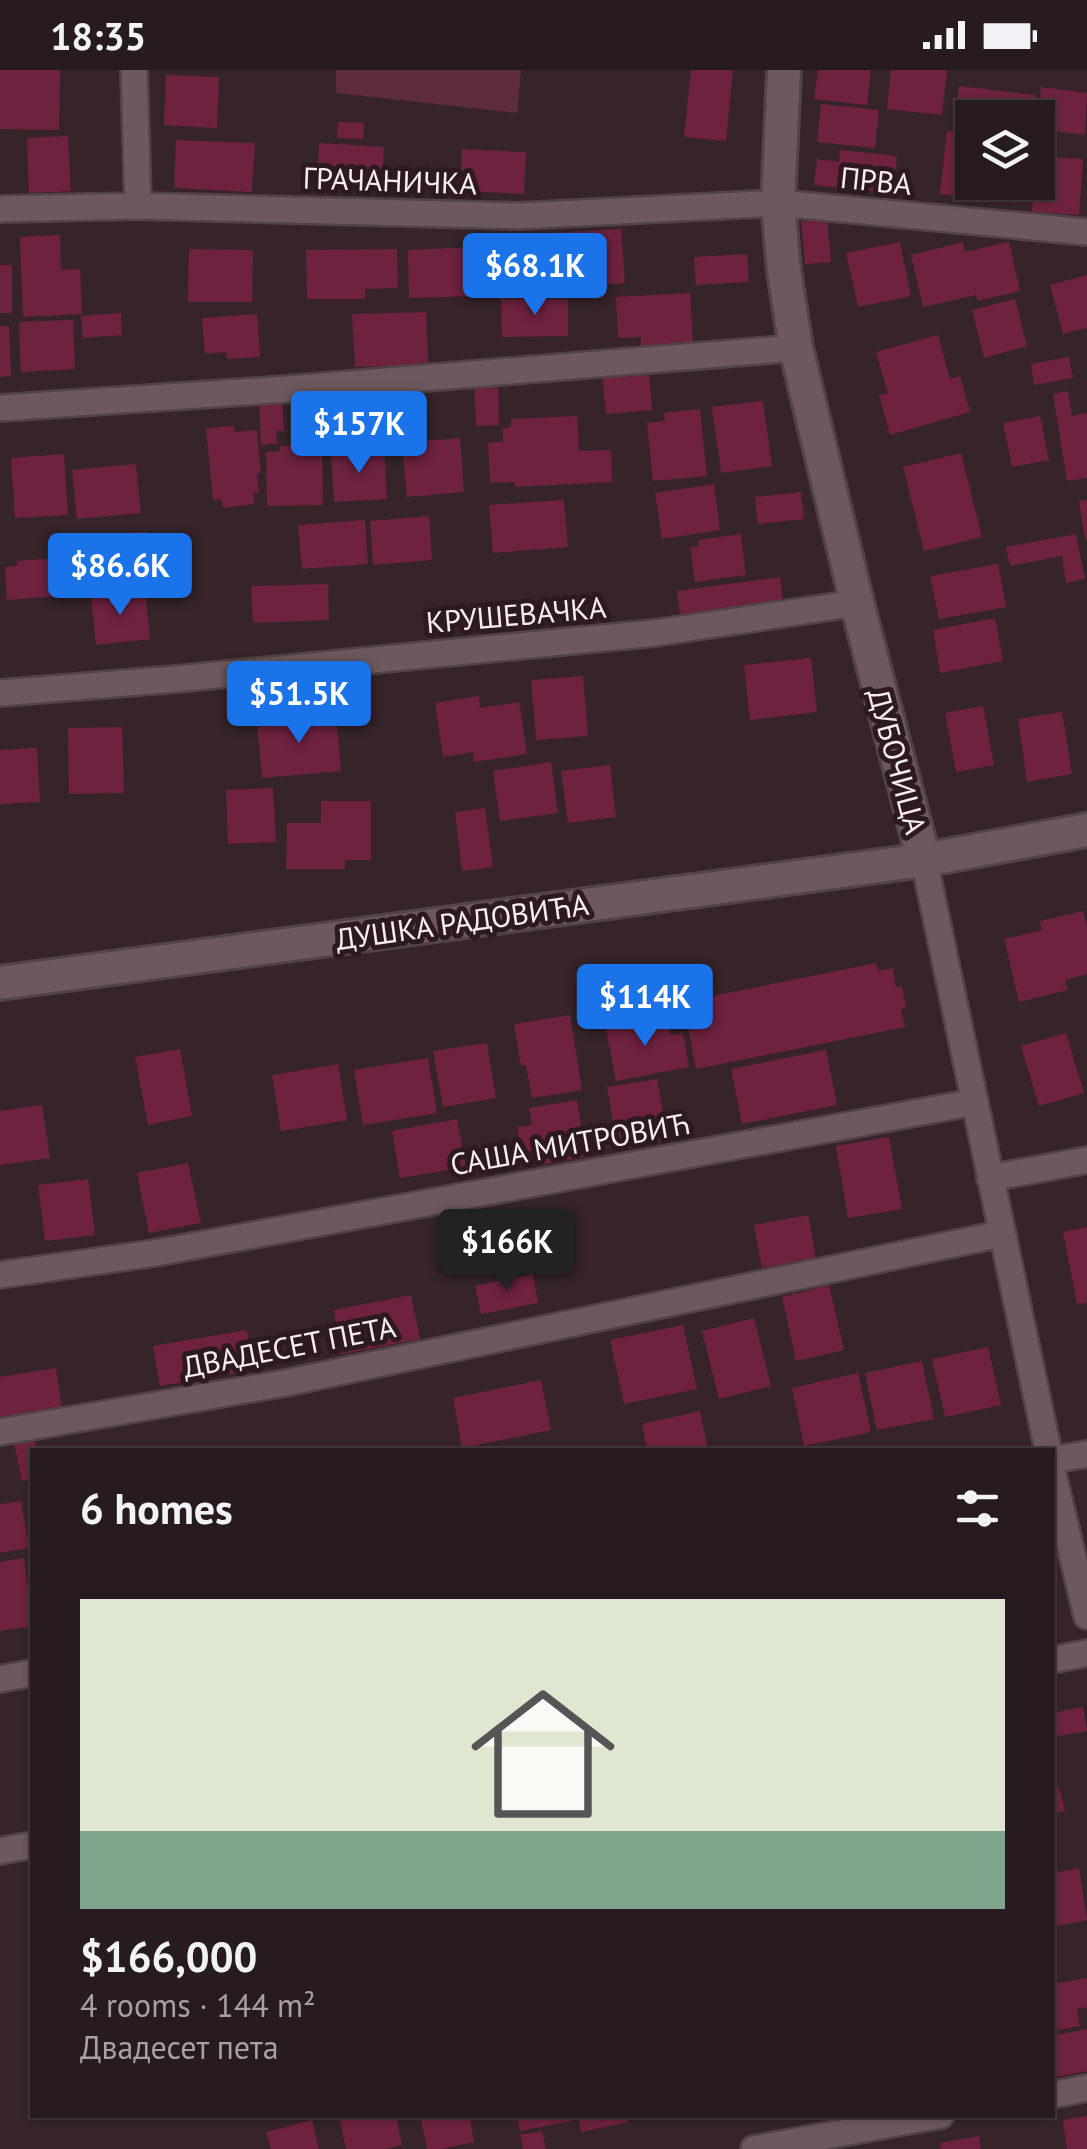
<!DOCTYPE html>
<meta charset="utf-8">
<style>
:root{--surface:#281b1f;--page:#302428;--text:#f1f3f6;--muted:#a5a1a4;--line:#44393d;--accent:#1a73e8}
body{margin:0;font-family:"PT Sans",sans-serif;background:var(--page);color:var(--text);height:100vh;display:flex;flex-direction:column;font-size:38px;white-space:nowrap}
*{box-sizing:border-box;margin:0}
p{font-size:32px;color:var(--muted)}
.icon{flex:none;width:55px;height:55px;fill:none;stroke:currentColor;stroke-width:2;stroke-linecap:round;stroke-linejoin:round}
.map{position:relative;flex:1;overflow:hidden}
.side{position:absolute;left:30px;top:1378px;width:1025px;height:670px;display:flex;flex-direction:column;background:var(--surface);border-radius:0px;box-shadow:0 2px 8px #0004,0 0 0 2px var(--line)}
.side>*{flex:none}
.buttons{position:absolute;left:955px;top:30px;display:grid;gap:20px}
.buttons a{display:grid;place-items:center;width:100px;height:100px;border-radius:0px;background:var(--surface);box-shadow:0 2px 8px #0004,0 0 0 2px var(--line);font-size:50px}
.price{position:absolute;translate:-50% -85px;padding:0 22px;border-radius:10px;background:var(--accent);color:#fff;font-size:32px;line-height:65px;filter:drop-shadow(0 2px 5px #0008)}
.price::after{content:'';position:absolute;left:50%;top:60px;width:30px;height:22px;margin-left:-15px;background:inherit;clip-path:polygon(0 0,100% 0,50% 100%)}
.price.current{background:#222;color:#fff}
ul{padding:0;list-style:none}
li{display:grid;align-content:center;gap:20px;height:530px;padding:0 50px}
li+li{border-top:2px solid var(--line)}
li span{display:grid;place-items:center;height:310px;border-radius:0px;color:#555}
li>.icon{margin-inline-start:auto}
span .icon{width:180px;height:180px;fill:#fffc;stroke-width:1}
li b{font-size:42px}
h2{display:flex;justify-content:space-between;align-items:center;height:120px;padding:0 50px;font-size:42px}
.status{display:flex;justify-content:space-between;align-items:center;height:70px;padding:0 50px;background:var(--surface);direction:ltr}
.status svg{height:28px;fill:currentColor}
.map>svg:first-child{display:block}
.green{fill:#5d2c3d}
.building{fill:#6e2240}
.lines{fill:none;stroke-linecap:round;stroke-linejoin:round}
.minor-casing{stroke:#524347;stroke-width:30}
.tertiary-casing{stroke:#524347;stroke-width:38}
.minor{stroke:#6d585d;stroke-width:25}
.tertiary{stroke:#6d585d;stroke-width:32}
.labels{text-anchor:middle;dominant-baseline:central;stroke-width:10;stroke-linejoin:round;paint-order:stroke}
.street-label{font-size:30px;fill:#f9ecef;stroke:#2c1a20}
</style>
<div class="status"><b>18:35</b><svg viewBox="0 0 49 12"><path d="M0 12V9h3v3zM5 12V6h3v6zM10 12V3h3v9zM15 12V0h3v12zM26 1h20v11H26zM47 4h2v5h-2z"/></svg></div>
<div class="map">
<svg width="1087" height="2079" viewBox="0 0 1087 2079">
<rect width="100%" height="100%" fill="#362429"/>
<polygon class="green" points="336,0 521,0 517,43 336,23"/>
<g class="building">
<polygon points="0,0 60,0 59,60 0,59"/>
<polygon points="691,0 733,0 726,71 684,67"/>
<polygon points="818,0 871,0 867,35 814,29"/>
<polygon points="891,0 947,0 942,45 887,39"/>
<polygon points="166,5 219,7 217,58 164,55"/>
<polygon points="959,16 1036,25 1034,48 972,48 972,50 955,48"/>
<polygon points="1041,17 1087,23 1085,65 1038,59"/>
<polygon points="821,34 879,40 875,78 817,72"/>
<polygon points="338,52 364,53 363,69 337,68"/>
<polygon points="947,61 972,64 972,112 1018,112 1016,133 940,124"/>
<polygon points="68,66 71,121 29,123 27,68"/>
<polygon points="176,70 255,73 252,122 174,118"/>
<polygon points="319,73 384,77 382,118 317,114"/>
<polygon points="462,79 526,82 524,124 460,121"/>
<polygon points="840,80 897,86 893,123 814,115 817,89 839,92"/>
<polygon points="1038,86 1083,89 1079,145 1032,142 1034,112 1038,112"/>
<polygon points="827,149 831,192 805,194 801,151"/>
<polygon points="621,159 625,213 537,219 534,164"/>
<polygon points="60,165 61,200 80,199 82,244 23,247 20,167"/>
<polygon points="900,172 911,226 858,237 846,183"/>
<polygon points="963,172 965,182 1009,172 1020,221 978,231 976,225 923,237 911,185"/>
<polygon points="478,177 480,226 409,228 408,180"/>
<polygon points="189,179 253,180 252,232 188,232"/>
<polygon points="397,179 398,218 365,219 365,229 307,229 306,180"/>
<polygon points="747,184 749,212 696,215 694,187"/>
<rect x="0" y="195" width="12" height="48"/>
<polygon points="1087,205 1087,258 1063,264 1050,215"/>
<polygon points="690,223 693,275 641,278 641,267 618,268 616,227"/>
<polygon points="501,229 568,229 568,266 502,267"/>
<polygon points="1015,229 1027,276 984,288 972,240"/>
<polygon points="426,242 428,295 355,297 352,244"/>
<polygon points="121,243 122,265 83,268 81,246"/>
<polygon points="257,244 260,287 227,289 226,282 205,284 202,248"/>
<polygon points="73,250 75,299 21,302 19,252"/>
<polygon points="0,256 9,256 11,306 0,307"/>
<polygon points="938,265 950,309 960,306 970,342 890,365 879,325 888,323 876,282"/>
<polygon points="1069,287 1073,308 1034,315 1031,294"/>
<polygon points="649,302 652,340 606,344 602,306"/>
<polygon points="498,312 499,355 476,356 474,313"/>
<polygon points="1068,321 1072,346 1087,343 1087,408 1067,411 1053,324"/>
<polygon points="366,325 392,325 394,362 367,363"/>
<polygon points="259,328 282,328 284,361 276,361 277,374 261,375"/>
<polygon points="351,331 354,379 330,380 328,332"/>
<polygon points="763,331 772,396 721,403 712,337"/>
<polygon points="700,339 707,406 653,411 647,353 665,351 664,343"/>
<polygon points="577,346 579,381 611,380 612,412 515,417 515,412 490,413 488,373 503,372 503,358 511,357 511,349"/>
<polygon points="1040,346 1049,390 1012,397 1003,353"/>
<polygon points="234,356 234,362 257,360 261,403 257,404 259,423 253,423 254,434 223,438 221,429 213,430 206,358"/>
<polygon points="460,368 464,422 407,427 402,373"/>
<polygon points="322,375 323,435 267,436 266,382 280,381 280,376"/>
<polygon points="384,380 387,429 334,432 331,383"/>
<polygon points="961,383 982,467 924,481 903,397"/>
<polygon points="64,384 68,445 15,448 11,388"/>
<polygon points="136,394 141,443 77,449 72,400"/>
<polygon points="714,414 720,460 662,469 655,423"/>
<polygon points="801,422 804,449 758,454 755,427"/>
<polygon points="564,430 568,477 493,483 489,435"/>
<polygon points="1087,430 1087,469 1085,469 1079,431"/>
<polygon points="429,446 432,490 373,495 370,451"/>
<polygon points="365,450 368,494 302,499 298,455"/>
<polygon points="145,462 148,511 84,516 81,466"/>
<polygon points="741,464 746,505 695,512 690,477 699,476 698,470"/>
<polygon points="1076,464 1085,509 1066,513 1062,486 1010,496 1006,477"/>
<polygon points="56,488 58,526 7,530 5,497 17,496 17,491"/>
<polygon points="998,494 1006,537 939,549 930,506"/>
<polygon points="780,507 783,531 749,535 750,541 699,548 698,542 680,544 677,521"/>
<polygon points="328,514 329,550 253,553 251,516"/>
<polygon points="145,520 150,569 96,575 91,526"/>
<polygon points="995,548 1003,591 940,603 933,560"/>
<polygon points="811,588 817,642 750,650 744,595"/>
<polygon points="583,606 588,666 536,670 531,610"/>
<polygon points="479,626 480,638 519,632 527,684 474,692 473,682 443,687 435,633"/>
<polygon points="983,636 994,695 956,702 945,643"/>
<polygon points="1062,642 1072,704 1027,712 1018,649"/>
<polygon points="336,644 341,701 262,708 257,652"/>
<polygon points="122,657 124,723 69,724 68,658"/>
<polygon points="37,678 40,732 0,734 0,680"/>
<polygon points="551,692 558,743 500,751 493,701"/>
<polygon points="610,695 616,747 568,753 561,701"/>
<polygon points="273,718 276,772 228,774 226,720"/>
<polygon points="321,731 371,731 371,790 345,790 345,799 286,799 287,753 321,753"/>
<polygon points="485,738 493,797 462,801 455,742"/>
<polygon points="1083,841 1087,856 1087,904 1065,910 1068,920 1019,932 1004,869 1042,860 1040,851"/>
<polygon points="876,893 878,901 893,898 896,917 902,916 906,938 901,939 905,957 696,999 683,932"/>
<polygon points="570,945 582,1020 532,1028 526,995 521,996 514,954"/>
<polygon points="649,947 651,955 668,952 670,965 683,963 689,997 616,1011 605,955"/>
<polygon points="1066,963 1084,1023 1039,1036 1021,976"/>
<polygon points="487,973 496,1028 443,1037 433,981"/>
<polygon points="180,979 192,1046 148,1055 135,987"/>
<polygon points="826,980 837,1035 742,1054 731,999"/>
<polygon points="428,988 437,1043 363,1055 354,1000"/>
<polygon points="338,994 347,1050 281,1061 272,1005"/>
<polygon points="657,1009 668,1071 618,1080 607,1017"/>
<polygon points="577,1030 586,1087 539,1095 536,1080 522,1082 517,1057 532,1055 529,1038"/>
<polygon points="42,1035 50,1088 0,1095 0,1041"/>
<polygon points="457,1049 466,1097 400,1108 392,1061"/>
<polygon points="889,1067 902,1139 848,1148 836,1076"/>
<polygon points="188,1093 201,1153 149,1163 137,1103"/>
<polygon points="88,1109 95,1165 45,1171 38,1115"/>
<polygon points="808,1145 816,1188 762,1198 754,1155"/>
<polygon points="1087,1157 1087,1233 1077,1234 1063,1162"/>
<polygon points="533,1204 538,1233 481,1244 475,1216"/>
<polygon points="829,1215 844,1280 796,1291 782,1227"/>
<polygon points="411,1225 420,1269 342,1284 334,1240"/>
<polygon points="754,1248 771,1316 719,1329 702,1261"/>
<polygon points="683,1255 697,1319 624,1334 610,1270"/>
<polygon points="247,1260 254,1300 160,1316 153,1276"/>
<polygon points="988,1277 1001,1335 945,1347 932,1289"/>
<polygon points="922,1291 934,1349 877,1360 865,1303"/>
<polygon points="56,1298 62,1339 0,1349 0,1307"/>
<polygon points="858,1303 871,1362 804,1376 792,1318"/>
<polygon points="541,1310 551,1360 462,1378 453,1328"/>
<polygon points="700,1341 708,1380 647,1380 642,1354"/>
<polygon points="34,1369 37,1380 32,1380 32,1409 22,1411 14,1373"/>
<polygon points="21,1431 29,1478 0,1483 0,1434"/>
<polygon points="24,1488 32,1556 0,1561 0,1492"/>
<polygon points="1083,1637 1087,1661 1052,1667 1052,1643"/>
<polygon points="1059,1717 1065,1741 1052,1744 1052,1719"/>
<polygon points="1079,1798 1087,1850 1052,1857 1052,1803"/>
<polygon points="1087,1908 1087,1937 1077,1939 1080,1956 1052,1961 1052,1914"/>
<polygon points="1087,1959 1087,2001 1056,2007 1052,1990 1052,1966"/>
<polygon points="339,2045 396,2045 402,2075 386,2079 346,2079"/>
<polygon points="420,2045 469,2045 474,2072 442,2079 427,2079"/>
<polygon points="517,2045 570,2045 571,2051 520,2061"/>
<polygon points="578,2045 627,2045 628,2052 581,2062"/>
<polygon points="1087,2046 1087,2079 1067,2079 1063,2050"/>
<polygon points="312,2050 319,2079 271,2079 266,2062"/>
<polygon points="542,2061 546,2079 523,2079 520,2065"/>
<polygon points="979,2066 981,2079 941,2079 940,2073"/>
</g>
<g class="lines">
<g class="minor-casing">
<g id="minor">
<polyline points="134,0 138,136"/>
<polyline points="0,139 138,136 519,146 778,133 1087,162"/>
<polyline points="0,338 288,319 796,278"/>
<polyline points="0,623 176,609 655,563 857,533"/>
<polyline points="924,790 1048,1380"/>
<polyline points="990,1108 1087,1090"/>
<polyline points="0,1205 155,1183 975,1032"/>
<polyline points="0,1362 285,1313 1001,1164"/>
<polyline points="1052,1390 1087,1384"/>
<polyline points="1052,1401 1087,1546"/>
<polyline points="1052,1590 1087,1583"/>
<polyline points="0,1609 32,1603"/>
<polyline points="0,1781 32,1775"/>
<polyline points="1052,2025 1087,2018"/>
<polyline points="754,2079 941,2045"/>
</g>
</g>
<g class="tertiary-casing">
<g id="tertiary">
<polyline points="784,0 778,133 784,201 796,278 857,533 924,790"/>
<polyline points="0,913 924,790 1087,760"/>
</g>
</g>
<use href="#minor" class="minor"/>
<use href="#tertiary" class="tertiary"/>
</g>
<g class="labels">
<g class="street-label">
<text transform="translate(390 110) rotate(2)">ГРАЧАНИЧКА</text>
<text transform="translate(876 110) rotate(6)">ПРВА</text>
<text transform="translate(516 544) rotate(-5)">КРУШЕВАЧКА</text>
<text transform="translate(898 691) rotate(75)">ДУБОЧИЦА</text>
<text transform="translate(462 851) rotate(-8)">ДУШКА РАДОВИЋА</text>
<text transform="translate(570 1073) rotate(-10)">САША МИТРОВИЋ</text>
<text transform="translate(289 1276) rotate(-11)">ДВАДЕСЕТ ПЕТА</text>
</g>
</g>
</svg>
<div class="buttons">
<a><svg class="icon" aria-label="layers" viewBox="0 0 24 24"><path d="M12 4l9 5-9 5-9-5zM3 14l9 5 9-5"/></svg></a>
</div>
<b class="price" style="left:535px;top:248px">$68.1K</b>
<b class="price" style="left:359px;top:406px">$157K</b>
<b class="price" style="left:120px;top:548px">$86.6K</b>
<b class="price" style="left:299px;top:676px">$51.5K</b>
<b class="price" style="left:645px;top:979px">$114K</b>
<b class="price current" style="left:507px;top:1224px">$166K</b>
<section class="side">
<h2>6 homes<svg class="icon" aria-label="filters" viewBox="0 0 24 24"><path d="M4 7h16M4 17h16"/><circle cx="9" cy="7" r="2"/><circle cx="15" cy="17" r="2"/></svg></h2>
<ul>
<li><span style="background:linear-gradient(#dfe7d0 75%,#7fa58c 0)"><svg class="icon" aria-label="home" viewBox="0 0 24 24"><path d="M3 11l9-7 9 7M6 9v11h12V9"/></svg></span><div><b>$166,000</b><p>4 rooms · 144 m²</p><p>Двадесет пета</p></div></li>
</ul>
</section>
</div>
